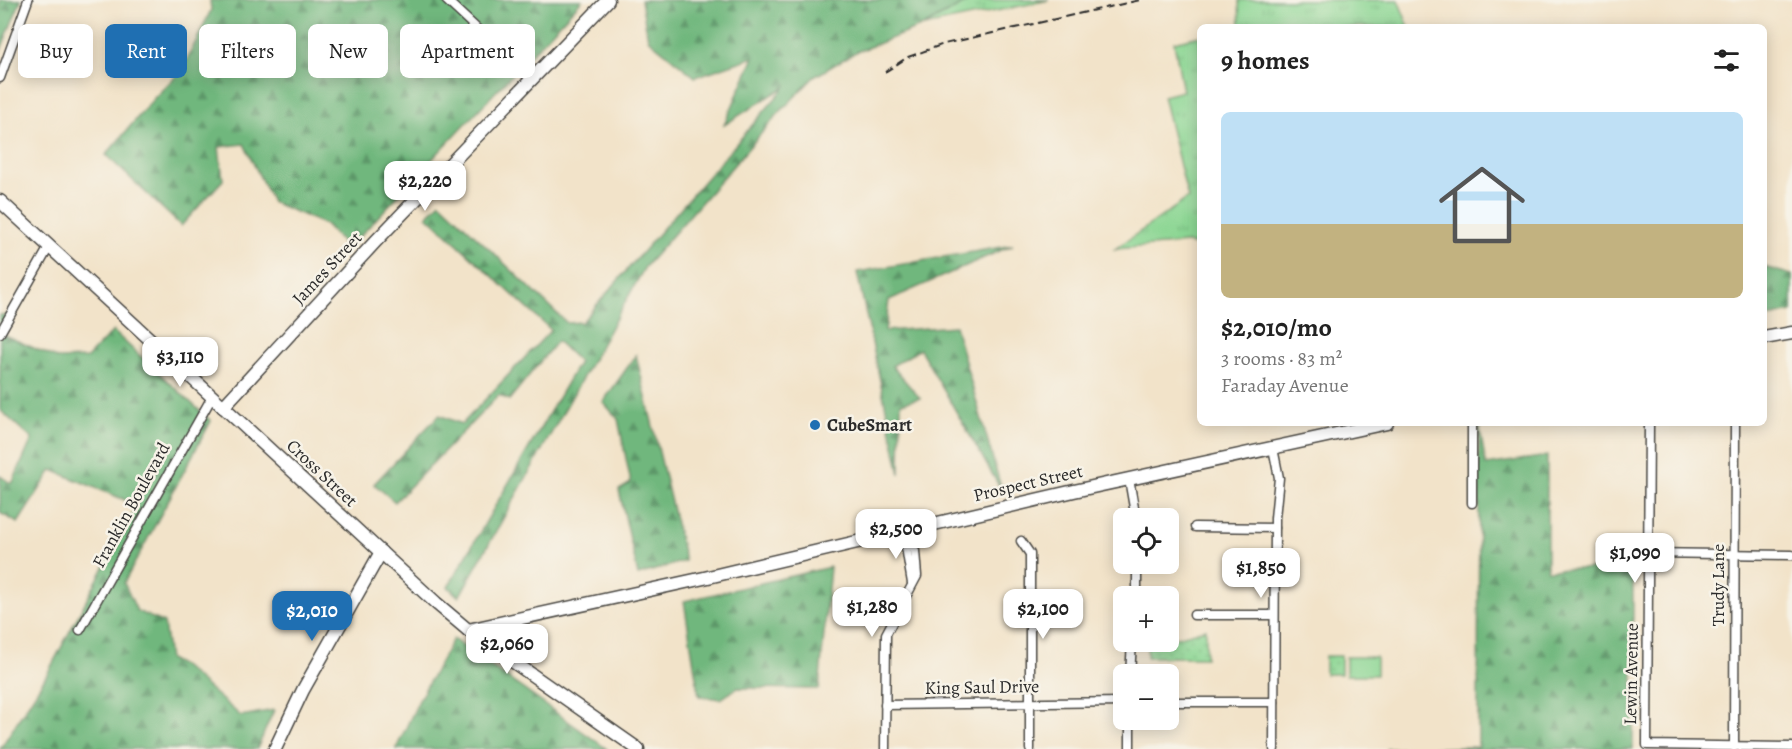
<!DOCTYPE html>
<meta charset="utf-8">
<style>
:root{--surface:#fff;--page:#f6f6f6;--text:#222;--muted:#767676;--line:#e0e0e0;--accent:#1f6fb2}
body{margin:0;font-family:Alegreya,serif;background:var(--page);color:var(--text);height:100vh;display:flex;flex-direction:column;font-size:22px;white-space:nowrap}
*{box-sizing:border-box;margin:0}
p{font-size:20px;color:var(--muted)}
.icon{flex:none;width:33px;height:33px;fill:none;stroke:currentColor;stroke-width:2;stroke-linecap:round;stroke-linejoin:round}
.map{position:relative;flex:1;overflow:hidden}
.details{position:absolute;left:1197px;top:24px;width:570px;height:402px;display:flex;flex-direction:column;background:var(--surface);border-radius:9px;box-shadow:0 3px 15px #0003}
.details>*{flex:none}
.banner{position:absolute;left:18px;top:24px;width:570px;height:54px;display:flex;gap:12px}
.tools{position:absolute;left:1113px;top:508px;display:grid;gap:12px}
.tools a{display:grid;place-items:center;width:66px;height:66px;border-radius:9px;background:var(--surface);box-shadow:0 3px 15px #0003;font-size:30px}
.price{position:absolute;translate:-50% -51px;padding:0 14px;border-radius:12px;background:#fff;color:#222;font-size:20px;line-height:39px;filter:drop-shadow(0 2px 3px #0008)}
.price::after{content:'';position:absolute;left:50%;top:36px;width:18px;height:14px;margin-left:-9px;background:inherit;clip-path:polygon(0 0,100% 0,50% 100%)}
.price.active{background:var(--accent);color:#fff}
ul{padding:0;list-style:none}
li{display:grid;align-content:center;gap:12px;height:318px;padding:0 24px}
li+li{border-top:2px solid var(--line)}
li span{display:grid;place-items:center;height:186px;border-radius:9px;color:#555}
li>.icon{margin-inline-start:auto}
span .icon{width:108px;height:108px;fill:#fffc;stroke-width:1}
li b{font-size:26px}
h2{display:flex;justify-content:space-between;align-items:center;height:72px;padding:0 24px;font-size:26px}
.tag{padding:0 21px;border-radius:9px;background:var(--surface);box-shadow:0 3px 15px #0003;font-size:21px;line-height:54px}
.tag.active{background:var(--accent);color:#fff}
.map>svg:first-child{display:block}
.grass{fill:url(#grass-tufts);stroke:#5b805f;stroke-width:1.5}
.forest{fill:url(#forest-firs);stroke:#4e7154;stroke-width:1.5}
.park{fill:url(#park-dots);stroke:#5b805f;stroke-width:1.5}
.garden{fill:#8bd693;stroke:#5b805f;stroke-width:1.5}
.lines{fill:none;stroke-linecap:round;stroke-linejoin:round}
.street-casing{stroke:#494743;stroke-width:11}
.secondary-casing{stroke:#494743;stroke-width:15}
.street{stroke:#fff;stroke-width:8}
.secondary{stroke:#fff;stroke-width:12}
.rail{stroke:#2b2b2b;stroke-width:2;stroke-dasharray:9 4.5;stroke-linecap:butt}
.poi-dot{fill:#1f6fb2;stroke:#f7f3e8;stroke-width:2}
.labels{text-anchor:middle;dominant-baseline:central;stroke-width:5;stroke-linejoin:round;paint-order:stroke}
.street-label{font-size:18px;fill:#2b2b2b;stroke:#f7f3e8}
.poi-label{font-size:18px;font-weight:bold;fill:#2b2b2b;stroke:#f7f3e8;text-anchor:start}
</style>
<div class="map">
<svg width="1792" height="749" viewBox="0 0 1792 749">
<defs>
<pattern id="grass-tufts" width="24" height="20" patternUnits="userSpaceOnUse" patternTransform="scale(1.5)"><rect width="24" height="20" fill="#8bd693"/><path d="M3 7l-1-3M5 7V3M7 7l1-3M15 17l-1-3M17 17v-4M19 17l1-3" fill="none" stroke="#78b87f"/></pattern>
<pattern id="forest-firs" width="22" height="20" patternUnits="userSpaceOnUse" patternTransform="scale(1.5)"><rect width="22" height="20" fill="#70b77d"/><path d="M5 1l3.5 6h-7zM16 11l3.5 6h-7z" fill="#5c9567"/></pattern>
<pattern id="park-dots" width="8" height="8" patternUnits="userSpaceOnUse" patternTransform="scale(1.5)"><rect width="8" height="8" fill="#8bd693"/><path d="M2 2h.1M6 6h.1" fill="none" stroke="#78b87f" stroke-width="1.8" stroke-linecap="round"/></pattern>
</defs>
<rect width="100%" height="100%" fill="#f7f3e8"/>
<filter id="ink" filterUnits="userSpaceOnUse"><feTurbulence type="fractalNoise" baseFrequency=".0167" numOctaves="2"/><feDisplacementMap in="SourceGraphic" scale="12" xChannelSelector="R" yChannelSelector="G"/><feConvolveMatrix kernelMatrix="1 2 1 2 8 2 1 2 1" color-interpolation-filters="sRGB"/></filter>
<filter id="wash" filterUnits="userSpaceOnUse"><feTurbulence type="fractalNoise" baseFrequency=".008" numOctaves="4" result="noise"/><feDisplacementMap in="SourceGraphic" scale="24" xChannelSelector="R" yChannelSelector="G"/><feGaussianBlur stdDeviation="1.35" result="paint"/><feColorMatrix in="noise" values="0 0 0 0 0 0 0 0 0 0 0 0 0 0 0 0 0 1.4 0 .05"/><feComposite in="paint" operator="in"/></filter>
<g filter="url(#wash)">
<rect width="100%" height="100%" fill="#f2e3c9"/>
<g class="grass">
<polygon points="970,0 1049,0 924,26"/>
<polygon points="1239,0 1398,0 1409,27 1240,27"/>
<polygon points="1200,36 1200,246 1187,243 1115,249 1188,198 1163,96 1183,91 1174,42"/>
</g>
<g class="forest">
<polygon points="0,0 21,0 0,52"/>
<polygon points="210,0 582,0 348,249 326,225 272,202 244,144 219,147 223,180 181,226 106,155 155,97 182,70 211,10"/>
<polygon points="641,0 970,0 923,26 854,53 814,77 779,113 645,267 459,597 448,587 579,362 557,341 509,400 499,395 395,502 374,484 439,415 462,424 551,330 427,216 440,202 567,323 582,322 786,86 724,125 754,57 695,77 648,39"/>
<polygon points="1013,245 889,300 885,331 955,326 1002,491 920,349 892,366 920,398 901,403 900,474 857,272"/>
<polygon points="1764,267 1792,275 1792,312 1764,318"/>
<polygon points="0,315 10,315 4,335 59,359 87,358 113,331 211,421 124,583 137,611 164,623 169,659 184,667 241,716 274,710 257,749 0,749 46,676 137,505 52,470 18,523 0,513 0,476 12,484 32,439 0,410"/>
<polygon points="636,355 685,561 638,575 619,490 631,483 618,419 603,402"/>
<polygon points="1479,423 1486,465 1547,456 1547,570 1633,567 1633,749 1386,749 1478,747"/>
<polygon points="830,567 819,689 737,688 721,699 699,696 684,601"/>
<polygon points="453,639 607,749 396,749 420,698"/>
</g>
<g class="park">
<polygon points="1206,629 1206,657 1147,657 1147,643 1168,642 1169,639"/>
<rect x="1325" y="656" width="16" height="18"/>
</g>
<rect class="garden" x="1346" y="657" width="30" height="18"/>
</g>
<g filter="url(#ink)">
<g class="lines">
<g class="street-casing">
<g id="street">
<polyline points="446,0 531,79"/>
<polyline points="0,78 28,0"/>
<polyline points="0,333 49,247"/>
<polyline points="1472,423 1472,503"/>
<polyline points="1649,423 1647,745 1792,747"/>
<polyline points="1273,448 1279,478 1275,518 1274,749"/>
<polyline points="1129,479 1136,519"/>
<polyline points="1195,527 1275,528"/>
<polyline points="908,539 906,547 912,583"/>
<polyline points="1021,541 1030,554 1030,749"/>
<polyline points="1649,553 1792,555"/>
<polyline points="1137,597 1137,564"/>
<polyline points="1194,615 1274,615"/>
<polyline points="80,630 212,397"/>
<polyline points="1130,675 1132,642"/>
<polyline points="1168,702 1274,702"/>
<polyline points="885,705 1124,702"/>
<polyline points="1734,747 1735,423"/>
<polyline points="885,749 886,634 917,576 915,551 904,530"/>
<polyline points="1130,749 1130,720"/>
</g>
</g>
<g class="secondary-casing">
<g id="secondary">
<polyline points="0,201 436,603 468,630 638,749"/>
<polyline points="1764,338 1792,333"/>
<polyline points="223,407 375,242 608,0"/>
<polyline points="468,630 704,578 1074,491 1387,423"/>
<polyline points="275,749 303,690 381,552"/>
</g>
</g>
<use href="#street" class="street"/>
<use href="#secondary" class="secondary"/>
<polyline class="rail" points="885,72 908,57 944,44 1140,0"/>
</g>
</g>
<circle class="poi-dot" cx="815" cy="425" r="6"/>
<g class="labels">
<g class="street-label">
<text transform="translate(327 268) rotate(-47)">James Street</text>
<text transform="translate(322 473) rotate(43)">Cross Street</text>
<text transform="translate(1028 483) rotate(-13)">Prospect Street</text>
<text transform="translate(131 505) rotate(-61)">Franklin Boulevard</text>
<text transform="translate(1718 585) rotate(-90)">Trudy Lane</text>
<text transform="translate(1631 674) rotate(-89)">Lewin Avenue</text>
<text transform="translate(982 687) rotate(-1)">King Saul Drive</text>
</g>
<g class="poi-label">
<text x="827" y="425">CubeSmart</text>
</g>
</g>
</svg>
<div class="tools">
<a><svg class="icon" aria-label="locate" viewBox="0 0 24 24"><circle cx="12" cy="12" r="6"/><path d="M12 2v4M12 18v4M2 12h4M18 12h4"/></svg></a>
<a>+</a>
<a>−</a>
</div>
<b class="price" style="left:425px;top:212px">$2,220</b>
<b class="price" style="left:180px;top:388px">$3,110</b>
<b class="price" style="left:896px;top:560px">$2,500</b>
<b class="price" style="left:1635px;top:584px">$1,090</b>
<b class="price" style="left:1261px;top:599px">$1,850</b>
<b class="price" style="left:872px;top:638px">$1,280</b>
<b class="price" style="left:1043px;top:640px">$2,100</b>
<b class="price active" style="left:312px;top:642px">$2,010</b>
<b class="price" style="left:507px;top:675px">$2,060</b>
<div class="banner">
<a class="tag">Buy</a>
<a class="tag active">Rent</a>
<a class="tag">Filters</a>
<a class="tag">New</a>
<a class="tag">Apartment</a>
</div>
<section class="details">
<h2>9 homes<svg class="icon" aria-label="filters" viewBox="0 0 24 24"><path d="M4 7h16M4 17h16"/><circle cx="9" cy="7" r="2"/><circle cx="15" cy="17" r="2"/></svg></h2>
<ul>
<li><span style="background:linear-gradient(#bfe0f5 60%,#c2b280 0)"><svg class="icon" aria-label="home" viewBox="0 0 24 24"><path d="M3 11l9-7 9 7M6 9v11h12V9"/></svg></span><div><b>$2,010/mo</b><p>3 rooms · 83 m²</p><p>Faraday Avenue</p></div></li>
</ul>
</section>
</div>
